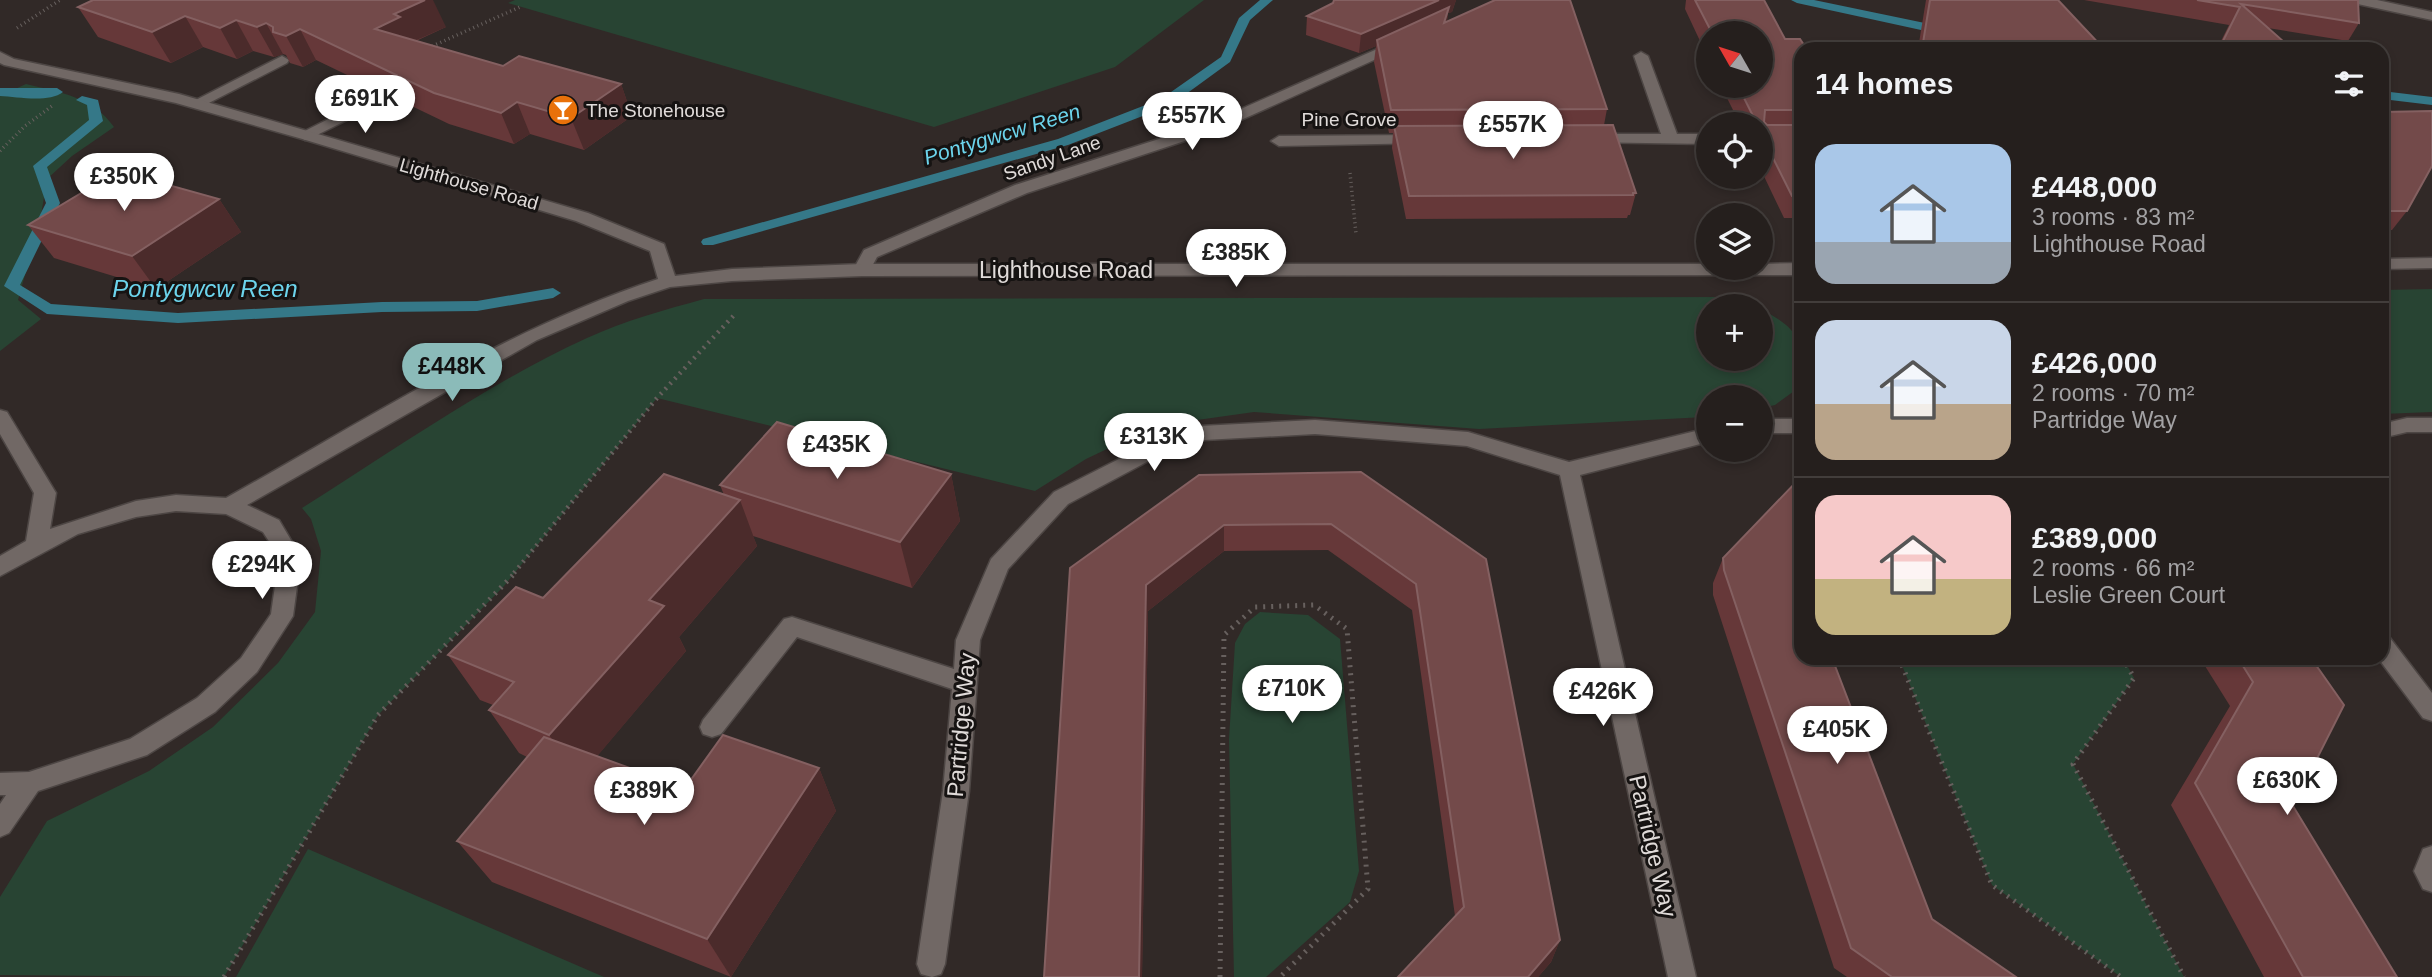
<!DOCTYPE html>
<meta charset="utf-8">
<style>
:root{--surface:#251f1d;--page:#2d2726;--text:#f1f3f6;--muted:#a3a2a4;--line:#423d3b;--accent:#8bbbb9}
body{margin:0;font-family:Arial,sans-serif;background:var(--page);color:var(--text);height:100vh;display:flex;flex-direction:column;font-size:26px;white-space:nowrap}
*{box-sizing:border-box;margin:0}
p{font-size:23px;color:var(--muted)}
.icon{flex:none;width:38px;height:38px;fill:none;stroke:currentColor;stroke-width:2;stroke-linecap:round;stroke-linejoin:round}
.map{position:relative;flex:1;overflow:hidden}
.drawer{position:absolute;left:1794px;top:42px;width:595px;height:623px;display:flex;flex-direction:column;background:var(--surface);border-radius:21px;box-shadow:0 4px 10px #0003,0 0 0 2px var(--line)}
.drawer>*{flex:none}
.needle{width:46px;rotate:309deg}
.buttons{position:absolute;left:1696px;top:21px;display:grid;gap:14px}
.buttons a{display:grid;place-items:center;width:77px;height:77px;border-radius:50%;background:var(--surface);box-shadow:0 4px 10px #0003,0 0 0 2px var(--line);font-size:35px}
.price{position:absolute;translate:-50% -60px;padding:0 16px;border-radius:24px;background:#fff;color:#222;font-size:23px;line-height:46px;filter:drop-shadow(0 2px 4px #0008)}
.price::after{content:'';position:absolute;left:50%;top:42px;width:21px;height:16px;margin-left:-10px;background:inherit;clip-path:polygon(0 0,100% 0,50% 100%)}
.price.active{background:var(--accent);color:#111}
ul{padding:0;list-style:none}
li{display:flex;align-items:center;gap:21px;height:175px;padding:0 21px}
li+li{border-top:2px solid var(--line)}
li span{display:grid;place-items:center;flex:none;width:196px;height:140px;border-radius:21px;color:#555}
li>.icon{margin-inline-start:auto}
span .icon{width:84px;height:84px;fill:#fffc;stroke-width:1}
li b{font-size:30px}
h2{display:flex;justify-content:space-between;align-items:center;height:84px;padding:0 21px;font-size:30px}
.map>svg:first-child{display:block}
.green{fill:#284433}
.lines{fill:none;stroke-linecap:round;stroke-linejoin:round}
.stream{fill:#357888;fill-rule:evenodd}
.lane-casing{stroke:#4d4644;stroke-width:3}
.street-casing{stroke:#4d4644;stroke-width:3}
.secondary-casing{stroke:#4d4644;stroke-width:3}
.path-far2{stroke:#67605e;stroke-width:3.5;stroke-dasharray:1 3.5;stroke-linecap:butt}
.path-far1{stroke:#67605e;stroke-width:4.5;stroke-dasharray:2 5;stroke-linecap:butt}
.path{stroke:#67605e;stroke-width:5;stroke-dasharray:2 6;stroke-linecap:butt}
.lane{fill:#716865;fill-rule:evenodd}
.street{fill:#716865;fill-rule:evenodd}
.secondary{fill:#716865;fill-rule:evenodd}
.wall{fill:#663839}
.shaded-wall{fill:#4b2b2b}
.building{fill:#734a4a;stroke:#846061;stroke-width:2}
.labels{text-anchor:middle;dominant-baseline:central;stroke-width:6;stroke-linejoin:round;paint-order:stroke}
.far-poi-label{font-size:19px;fill:#e0dbd9;stroke:#161312;text-anchor:start}
.far-street-label{font-size:19px;fill:#e0dbd9;stroke:#161312}
.far-water-label{font-size:21px;font-style:italic;fill:#6cd4ec;stroke:#161312}
.street-label{font-size:23px;fill:#e0dbd9;stroke:#161312}
.water-label{font-size:24px;font-style:italic;fill:#6cd4ec;stroke:#161312}
</style>
<div class="map">
<svg width="2432" height="977" viewBox="0 0 2432 977">
<rect width="100%" height="100%" fill="#312927"/>
<g class="green">
<polygon points="515,0 1204,0 1115,67 934,127 508,3"/>
<path d="M26 84C59 92 93 97 114 127L72 156 47 179 40 221 18 300 41 319 0 351V96Z"/>
<polygon points="2432,289 2432,412 2382,414 2382,290"/>
<path d="M1726 297 1753 306H1708V359H1760L1761 309C1804 332 1801 341 1801 386L1775 405 1761 408 1760 397H1708V417H1705L1479 429 1254 412 1183 422 1128 439 1086 459 1035 491 657 398 504 586 378 715 224 977 0 975V897L47 821 149 771 213 727 278 663 315 612 321 551 311 519 302 508C393 451 490 382 587 338 624 321 664 310 704 299Z"/>
<polygon points="1260,612 1308,615 1340,639 1359,871 1350,902 1266,977 1234,977 1229,739 1235,643 1245,624"/>
<polygon points="1899,658 2123,658 2134,678 2073,764 2184,977 2121,977 1992,885"/>
<polygon points="308,849 604,977 236,977"/>
</g>
<g class="lines">
<g class="stream">
<polygon points="1260,0 1273,0 1250,20 1230,62 1171,105 1068,145 713,245 703,245 701,242 703,239 1058,139 1161,99 1221,57 1239,18"/>
<polygon points="1791,0 1814,0 1944,27 1950,31 1944,35 1797,3"/>
<path d="M0 88H57L63 92C49 103 18 97 0 96Z"/>
<polygon points="2382,91 2432,97 2432,105 2382,99"/>
<polygon points="82,96 98,100 103,121 47,167 60,203 20,285 51,304 178,313 382,302 477,301 553,288 561,293 553,298 477,311 382,312 178,323 47,314 4,286 46,203 33,166 89,120 87,105 76,100"/>
</g>
<g class="lane-casing">
<g id="lane">
<polygon points="282,56 289,60 287,63 201,107 191,107 188,104"/>
<polygon points="352,107 360,112 357,115 311,138 305,140 297,135"/>
</g>
</g>
<g class="street-casing">
<g id="street">
<polygon points="2351,0 2377,0 2432,12 2432,20 2353,3"/>
<polygon points="1400,39 1405,40 1407,43 1405,46 1221,129 1027,193 877,257 868,274 856,274 853,270 864,250 1015,185 1209,123"/>
<polygon points="1641,52 1648,56 1677,134 1708,134 1708,144 1583,142 1581,139 1583,136 1589,134 1661,134 1634,56"/>
<polygon points="1421,135 1427,137 1429,140 1427,143 1279,146 1271,141 1279,136"/>
<polygon points="2407,418 2432,418 2432,432 2407,432 2382,438 2382,424"/>
<rect x="1760" y="419" width="41" height="14"/>
<polygon points="1315,420 1468,432 1569,462 1708,428 1708,442 1580,475 1696,977 1668,977 1560,475 1467,446 1315,434 1186,441 1068,504 1008,569 980,640 969,791 945,964 941,974 932,977 921,974 917,964 943,791 952,689 797,637 721,734 712,737 703,734 700,727 703,720 784,619 792,617 954,669 956,640 991,559 1054,492 1182,427"/>
<polygon points="2382,636 2390,638 2432,693 2432,721 2423,718 2378,658 2382,658"/>
<polygon points="2432,846 2432,892 2423,889 2414,871 2423,849"/>
</g>
</g>
<g class="secondary-casing">
<g id="secondary">
<path d="M0 52 14 59 179 94 311 132 588 213 664 244 675 276 732 269 862 264H1708V268H1760V264L1801 263V275L862 276 732 281 670 287 628 301 537 340 247 505 279 520 301 557 293 616 257 672 215 712 147 755 38 791 9 833 0 837V804L6 795H0V773L29 772 130 739 197 698 241 658 271 614 279 557 263 532 226 514 176 511 136 517 78 534 0 576V556L26 541 34 493 0 434V410L7 412 56 493 50 529 136 501 176 495 226 498C366 420 505 329 658 279L650 251 576 221 299 138 176 103 4 65 0 63Z"/>
<polygon points="2432,258 2432,268 2382,269 2382,259"/>
</g>
</g>
<g class="path-far2">
<polyline points="17,28 60,0"/>
<polyline points="428,48 520,7"/>
<polyline points="0,151 25,126 52,106"/>
<polyline points="1350,173 1356,234"/>
</g>
<polyline class="path-far1" points="514,573 657,398 736,313"/>
<g class="path">
<polyline points="1899,658 1992,885 2121,977"/>
<polyline points="2123,658 2134,678 2073,764 2184,977"/>
<polyline points="224,977 378,715 516,572"/>
<polyline points="1220,977 1224,635 1255,607 1314,605 1347,629 1368,889 1280,977"/>
</g>
<use href="#lane" class="lane"/>
<use href="#street" class="street"/>
<use href="#secondary" class="secondary"/>
</g>
<g class="wall">
<polygon points="1334,0 1456,0 1452,12 1448,13 1447,21 1607,109 1604,125 1636,193 1630,215 1628,215 1627,218 1406,219 1392,148 1393,133 1389,133 1374,62 1376,46 1359,53 1306,35 1307,16 1333,3"/>
<polygon points="1686,0 1764,0 1785,39 1804,45 1801,49 1801,218 1784,218 1760,168 1760,124 1740,124 1721,86 1760,86 1760,33 1708,33 1708,58 1685,9"/>
<polygon points="1926,0 2058,0 2104,49 1918,49"/>
<polygon points="2084,0 2358,0 2359,23 2348,41 2268,28 2292,49 2217,49 2229,25"/>
<polygon points="78,7 446,27 416,41 503,66 621,84 632,116 584,150 530,134 514,144 449,124 316,60 303,67 290,63 286,55 283,54 274,57 253,51 237,59 203,47 171,63 98,37"/>
<polygon points="2382,112 2407,211 2392,230 2382,230"/>
<polygon points="219,199 241,232 156,289 54,258 28,225"/>
<polygon points="951,474 960,521 912,588 753,536 757,546 679,637 686,651 597,756 685,788 819,768 836,811 731,977 492,882 457,841 527,757 519,753 489,710 493,705 480,700 448,655 543,598 724,495 720,485"/>
<polygon points="1199,475 1486,559 1560,940 1551,962 1538,977 1398,977 1455,916 1412,610 1328,550 1224,551 1148,611 1142,977 1044,977 1070,568"/>
<polygon points="1723,558 1801,658 1932,919 2016,977 1847,977 1834,968 1713,595 1713,583"/>
<polygon points="2200,658 2311,658 2293,806 2397,977 2264,977 2171,805 2230,706"/>
</g>
<g class="shaded-wall">
<polygon points="425,0 433,0 446,27 412,42 375,29 394,14"/>
<polygon points="1439,0 1456,0 1452,12 1448,13 1446,29 1377,40 1376,46 1359,53 1361,34"/>
<polygon points="185,16 203,47 171,63 152,32"/>
<polygon points="236,20 253,51 237,59 220,28"/>
<polygon points="266,23 283,54 274,57 257,27"/>
<polygon points="300,29 316,60 303,67 286,36"/>
<polygon points="621,84 632,116 584,150 571,118"/>
<polygon points="517,102 530,134 514,144 501,113"/>
<polygon points="219,199 241,232 156,289 132,256"/>
<polygon points="951,474 960,521 912,588 900,542"/>
<polygon points="740,500 757,546 679,637 686,651 578,779 549,735 649,600"/>
<polygon points="1224,525 1224,551 1148,611 1142,977 1139,977 1146,585"/>
<polygon points="819,768 836,811 731,977 707,939"/>
<polygon points="1560,940 1551,962 1538,977 1528,977"/>
</g>
<g class="building">
<polygon points="93,0 425,0 394,14 400,17 375,29 503,66 519,56 621,84 571,118 517,102 501,113 434,93 300,29 286,36 273,32 273,27 266,23 257,27 236,20 220,28 185,16 152,32 78,7"/>
<polygon points="1334,0 1439,0 1361,34 1307,16 1333,3"/>
<polygon points="1495,0 1570,0 1607,109 1391,110 1377,40 1449,7 1444,23"/>
<polygon points="1695,0 1764,0 1785,39 1800,39 1804,45 1837,45 1840,49 1801,49 1801,110 1765,110 1764,122 1767,125 1801,125 1801,196 1792,196 1760,132 1760,124 1757,124 1738,86 1760,86 1760,33 1712,33"/>
<polygon points="1930,0 2058,0 2104,49 1922,49"/>
<polygon points="2197,0 2358,0 2359,23 2241,4 2292,49 2219,49 2240,7"/>
<polygon points="2432,111 2432,166 2407,211 2382,211 2382,112"/>
<polygon points="1613,125 1636,193 1633,193 1633,195 1409,196 1394,126"/>
<polygon points="118,171 219,199 132,256 28,225"/>
<polygon points="777,422 951,474 900,542 720,485"/>
<polygon points="1361,472 1486,559 1560,940 1528,977 1398,977 1464,907 1416,584 1331,524 1224,525 1146,585 1139,977 1044,977 1070,568 1199,475"/>
<polygon points="664,474 740,500 649,600 664,606 549,735 489,710 514,682 448,655 516,587 543,598"/>
<polygon points="1801,477 1801,658 1832,658 1932,919 2016,977 1892,977 1851,948 1724,570 1723,558"/>
<polygon points="2238,658 2311,658 2344,705 2293,806 2397,977 2303,977 2195,783 2253,682"/>
<polygon points="723,735 819,768 707,939 457,841 544,737 685,788"/>
</g>
<defs>
<g id="bar-disc" transform="scale(1.575)"><circle r="9.5" fill="#e8710a" stroke="#161312"/><path d="M-6-5H6L.8 .8V4.5H3.5V6h-7V4.5H-.8V.8Z" fill="#fff"/></g>
</defs>
<g fill-rule="evenodd">
<use href="#bar-disc" x="563" y="110"/>
</g>
<g class="labels">
<g class="far-poi-label">
<text x="586" y="110">The Stonehouse</text>
</g>
<g class="far-street-label">
<text x="1349" y="119">Pine Grove</text>
<text transform="translate(1052 158) rotate(-19)">Sandy Lane</text>
<text transform="translate(469 184) rotate(16)">Lighthouse Road</text>
</g>
<g class="far-water-label">
<text transform="translate(1002 134) rotate(-17)">Pontygwcw Reen</text>
</g>
<g class="street-label">
<text x="1066" y="270">Lighthouse Road</text>
<text transform="translate(961 725) rotate(-85)">Partridge Way</text>
<text transform="translate(1653 846) rotate(77)">Partridge Way</text>
</g>
<g class="water-label">
<text x="205" y="288">Pontygwcw Reen</text>
</g>
</g>
</svg>
<div class="buttons">
<a><svg class="needle" viewBox="-14 -14 28 28"><path d="M0-13l5 13h-10z" fill="#e53935"/><path d="M0 13l5-13h-10z" fill="#a3a2a4"/></svg></a>
<a><svg class="icon" aria-label="locate" viewBox="0 0 24 24"><circle cx="12" cy="12" r="6"/><path d="M12 2v4M12 18v4M2 12h4M18 12h4"/></svg></a>
<a><svg class="icon" aria-label="layers" viewBox="0 0 24 24"><path d="M12 4l9 5-9 5-9-5zM3 14l9 5 9-5"/></svg></a>
<a>+</a>
<a>−</a>
</div>
<b class="price" style="left:365px;top:135px">£691K</b>
<b class="price" style="left:1192px;top:152px">£557K</b>
<b class="price" style="left:1513px;top:161px">£557K</b>
<b class="price" style="left:124px;top:213px">£350K</b>
<b class="price" style="left:1236px;top:289px">£385K</b>
<b class="price active" style="left:452px;top:403px">£448K</b>
<b class="price" style="left:1154px;top:473px">£313K</b>
<b class="price" style="left:837px;top:481px">£435K</b>
<b class="price" style="left:262px;top:601px">£294K</b>
<b class="price" style="left:1292px;top:725px">£710K</b>
<b class="price" style="left:1603px;top:728px">£426K</b>
<b class="price" style="left:1837px;top:766px">£405K</b>
<b class="price" style="left:2287px;top:817px">£630K</b>
<b class="price" style="left:644px;top:827px">£389K</b>
<section class="drawer">
<h2>14 homes<svg class="icon" aria-label="filters" viewBox="0 0 24 24"><path d="M4 7h16M4 17h16"/><circle cx="9" cy="7" r="2"/><circle cx="15" cy="17" r="2"/></svg></h2>
<ul>
<li><span style="background:linear-gradient(#a9c7e8 70%,#9aa5b1 0)"><svg class="icon" aria-label="home" viewBox="0 0 24 24"><path d="M3 11l9-7 9 7M6 9v11h12V9"/></svg></span><div><b>£448,000</b><p>3 rooms · 83 m²</p><p>Lighthouse Road</p></div></li>
<li><span style="background:linear-gradient(#c9d6e8 60%,#b9a48a 0)"><svg class="icon" aria-label="home" viewBox="0 0 24 24"><path d="M3 11l9-7 9 7M6 9v11h12V9"/></svg></span><div><b>£426,000</b><p>2 rooms · 70 m²</p><p>Partridge Way</p></div></li>
<li><span style="background:linear-gradient(#f6c9c9 60%,#c2b280 0)"><svg class="icon" aria-label="home" viewBox="0 0 24 24"><path d="M3 11l9-7 9 7M6 9v11h12V9"/></svg></span><div><b>£389,000</b><p>2 rooms · 66 m²</p><p>Leslie Green Court</p></div></li>
</ul>
</section>
</div>
